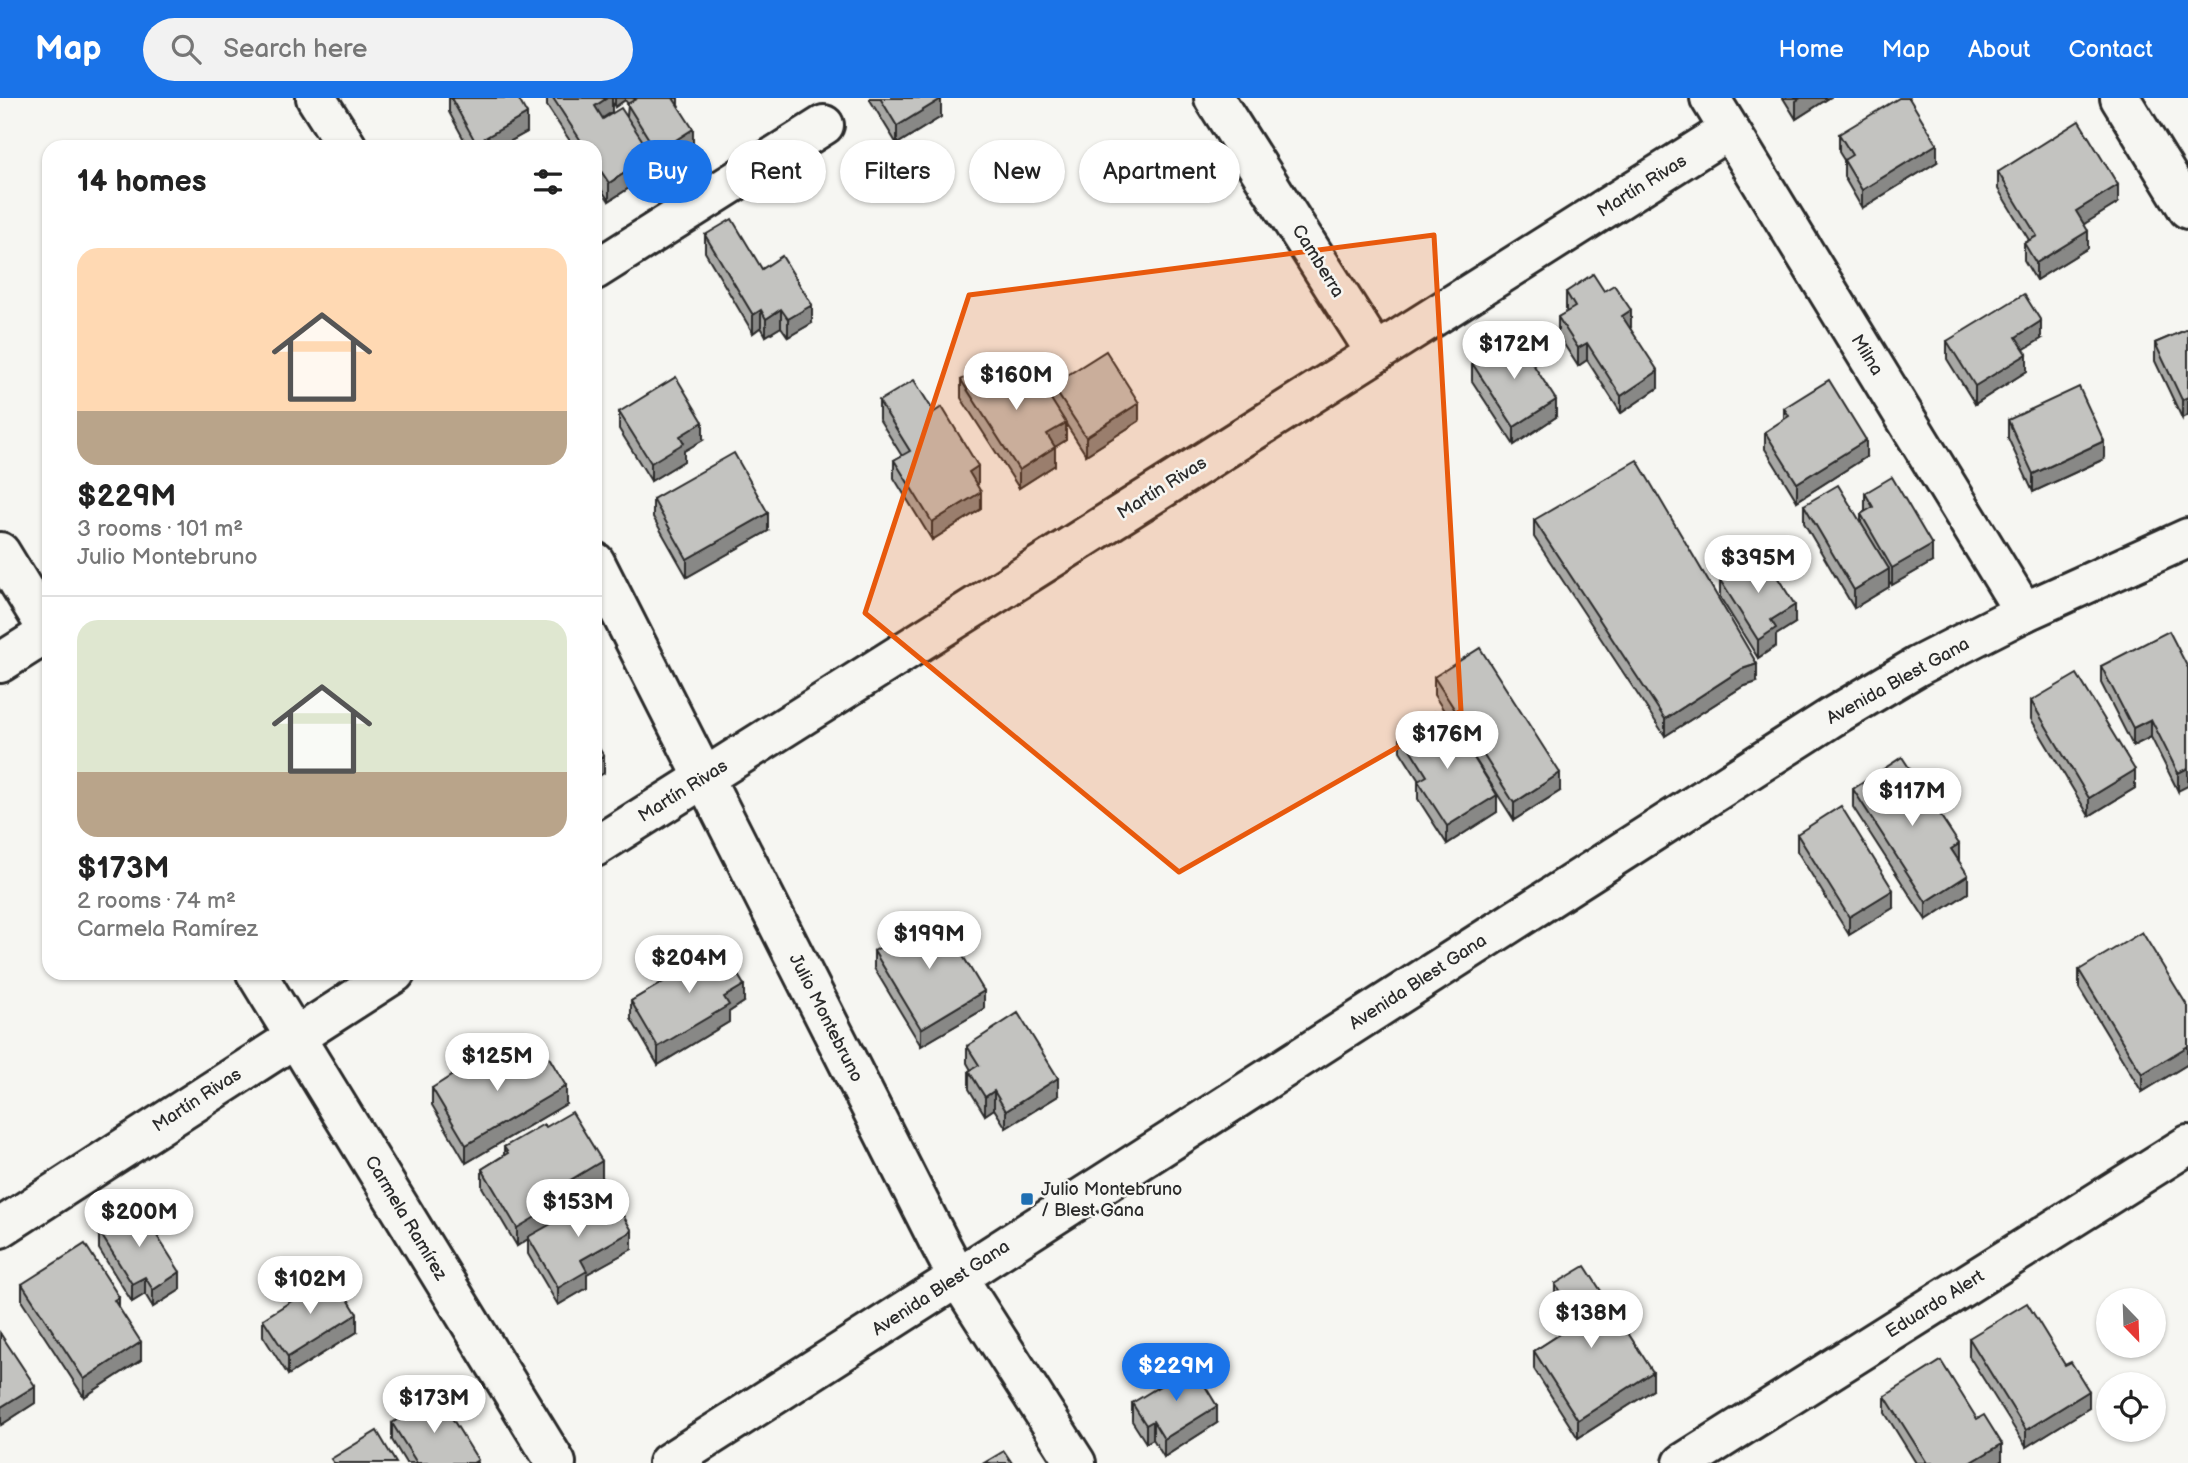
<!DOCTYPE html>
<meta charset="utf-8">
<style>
:root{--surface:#fff;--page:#f2f2f2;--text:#222;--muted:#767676;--line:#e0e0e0;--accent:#1a73e8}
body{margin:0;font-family:"Balsamiq Sans",sans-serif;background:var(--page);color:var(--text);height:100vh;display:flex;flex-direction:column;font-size:26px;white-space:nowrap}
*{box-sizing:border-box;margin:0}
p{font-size:23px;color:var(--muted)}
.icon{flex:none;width:38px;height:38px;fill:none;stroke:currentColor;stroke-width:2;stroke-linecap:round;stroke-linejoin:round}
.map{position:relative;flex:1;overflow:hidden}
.panel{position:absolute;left:42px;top:42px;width:560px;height:840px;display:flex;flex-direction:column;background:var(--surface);border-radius:21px;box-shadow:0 2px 5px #0004}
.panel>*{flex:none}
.banner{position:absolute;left:623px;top:42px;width:665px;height:63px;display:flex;gap:14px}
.needle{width:46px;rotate:157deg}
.controls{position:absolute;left:2096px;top:1190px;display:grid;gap:14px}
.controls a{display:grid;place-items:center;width:70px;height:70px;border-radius:50%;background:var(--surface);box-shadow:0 2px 5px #0004;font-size:35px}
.price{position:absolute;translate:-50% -60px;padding:0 16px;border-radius:24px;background:#fff;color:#222;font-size:23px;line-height:46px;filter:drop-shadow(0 2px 4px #0008)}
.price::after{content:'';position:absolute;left:50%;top:42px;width:21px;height:16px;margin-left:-10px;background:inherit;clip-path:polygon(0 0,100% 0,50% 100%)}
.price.active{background:var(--accent);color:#fff}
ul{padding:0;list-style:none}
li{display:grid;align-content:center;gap:14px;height:371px;padding:0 35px}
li+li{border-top:2px solid var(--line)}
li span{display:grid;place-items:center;height:217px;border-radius:21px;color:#555}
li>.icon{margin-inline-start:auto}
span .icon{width:126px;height:126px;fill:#fffc;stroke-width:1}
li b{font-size:30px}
h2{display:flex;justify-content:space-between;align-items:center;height:84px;padding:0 35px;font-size:30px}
.chip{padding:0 24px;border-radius:32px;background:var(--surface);box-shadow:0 2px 5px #0004;font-size:24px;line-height:63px}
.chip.active{background:var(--accent);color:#fff}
header{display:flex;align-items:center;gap:42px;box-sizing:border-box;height:98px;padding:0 35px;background:var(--accent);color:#fff}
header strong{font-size:33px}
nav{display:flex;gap:38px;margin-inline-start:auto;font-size:24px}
.search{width:490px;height:63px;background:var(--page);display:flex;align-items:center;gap:18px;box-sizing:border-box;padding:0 24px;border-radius:38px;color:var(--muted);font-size:26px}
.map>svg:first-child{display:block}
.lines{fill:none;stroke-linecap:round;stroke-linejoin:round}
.minor-casing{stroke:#2b2b2b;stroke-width:44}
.minor{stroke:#f6f6f2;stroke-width:38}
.wall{fill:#a8a8a5;stroke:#2b2b2b;stroke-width:2;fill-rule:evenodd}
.shaded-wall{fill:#888886;stroke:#2b2b2b;stroke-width:2}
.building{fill:#c3c3c0;stroke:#2b2b2b;stroke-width:2}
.marked{fill:#e8590c;fill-opacity:0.2;stroke:#e8590c;stroke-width:5;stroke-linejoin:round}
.poi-dot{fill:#1f6fb2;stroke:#f6f6f2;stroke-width:2.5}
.labels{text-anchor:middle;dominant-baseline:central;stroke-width:5;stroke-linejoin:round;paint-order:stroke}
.street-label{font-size:18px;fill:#2b2b2b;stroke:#f6f6f2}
.poi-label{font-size:18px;fill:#2b2b2b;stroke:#f6f6f2;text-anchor:start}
</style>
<header>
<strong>Map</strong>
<div class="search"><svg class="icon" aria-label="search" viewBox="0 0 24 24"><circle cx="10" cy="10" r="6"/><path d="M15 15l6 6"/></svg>Search here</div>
<nav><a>Home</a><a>Map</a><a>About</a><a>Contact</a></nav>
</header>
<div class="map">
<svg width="2188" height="1365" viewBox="0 0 2188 1365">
<rect width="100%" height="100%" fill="#f6f6f2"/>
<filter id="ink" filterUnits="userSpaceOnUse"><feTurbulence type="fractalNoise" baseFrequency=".0143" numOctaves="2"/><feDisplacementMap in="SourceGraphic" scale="14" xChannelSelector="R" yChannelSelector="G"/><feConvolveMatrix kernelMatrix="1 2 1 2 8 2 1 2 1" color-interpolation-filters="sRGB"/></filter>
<g filter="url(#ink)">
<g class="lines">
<g class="minor-casing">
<g id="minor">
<polyline points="316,0 347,49"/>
<polyline points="1214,0 1376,255"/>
<polyline points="1710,0 2024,514"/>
<polyline points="2120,0 2188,111"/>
<polyline points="595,172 824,27"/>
<polyline points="0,454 49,534"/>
<polyline points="595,464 938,1142 958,1180 1076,1365"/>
<polyline points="0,565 49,534"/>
<polyline points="595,749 1729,32"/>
<polyline points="256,875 556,1365"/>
<polyline points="0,1130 395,875"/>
<polyline points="668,1365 1832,619 1918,568 2024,514 2188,440"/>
<polyline points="1683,1365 2188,1047"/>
</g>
</g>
<use href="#minor" class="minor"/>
</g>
<g class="wall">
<polygon points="449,0 518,0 527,34 500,49 468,49 449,14"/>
<path d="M547 0H678V7L693 49 657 72 652 64V75L609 103 595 82V49H574L547 8ZM625 2 628 6 627 18 603 21 602 20 612 14V4L615 9Z"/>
<polygon points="870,0 940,0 941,19 897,46 870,2"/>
<polygon points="1783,0 1829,0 1796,21"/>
<polygon points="1839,36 1937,64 1862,110 1844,79 1844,62 1839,54"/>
<polygon points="1998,74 2118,105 2084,126 2088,150 2036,182 2024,162 2024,145 2029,142 1998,91"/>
<polygon points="705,137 762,171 812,225 788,239 781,229 766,238 761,229 753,235 705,154"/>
<polygon points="1604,193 1631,229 1630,230 1658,290 1621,315 1587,262 1578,268 1558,237 1558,219 1567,214 1566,212 1566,194"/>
<polygon points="2188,231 2182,320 2155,263 2155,245"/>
<polygon points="2041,241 2024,251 2027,273 1975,306 1947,261 1947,243"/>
<polygon points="1472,265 1556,319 1514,347 1472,283"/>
<polygon points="992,278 1027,289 1052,303 1052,287 1139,323 1086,357 1066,326 1066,342 1055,349 1055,367 1019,390 961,300 961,282"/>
<polygon points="879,303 978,386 977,387 981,411 932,442 894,380 894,362 902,358 879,321"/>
<polygon points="1784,310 1866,359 1797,403 1765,351 1765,334 1784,322"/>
<polygon points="619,314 703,342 684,353 684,363 651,383 619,331"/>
<polygon points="2008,322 2104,361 2033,394 2008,340"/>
<polygon points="1865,395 1932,464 1892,487 1889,483 1889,489 1854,510 1804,425 1804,407 1861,424 1861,416 1865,413"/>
<polygon points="653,401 768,433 687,479 653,419"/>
<polygon points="1534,422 1757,584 1742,589 1665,638 1534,439"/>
<polygon points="1720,482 1795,525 1776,537 1776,548 1758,560 1720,499"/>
<polygon points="2101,568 2188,570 2178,693 2151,639 2133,648 2101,585"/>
<polygon points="1434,579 1560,693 1514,722 1434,597"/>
<polygon points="2031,603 2135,690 2089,718 2031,621"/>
<polygon points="1400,635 1460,657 1497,714 1447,746 1418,701 1418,683 1419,683 1400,653"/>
<polygon points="1853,691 1959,764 1968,795 1926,822 1853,709"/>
<polygon points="1797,736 1893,810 1849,837 1797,753"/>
<polygon points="874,853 984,911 921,948 874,870"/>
<polygon points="684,865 744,904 729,914 729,924 658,967 631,921 631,903 684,871"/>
<polygon points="2079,872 2188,909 2188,966 2142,994 2079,890"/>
<polygon points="967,948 1058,998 1006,1030 994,1011 985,1017 969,991 969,973 971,972 967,965"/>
<polygon points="527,961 566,1006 466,1065 432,1007 432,990 479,980"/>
<polygon points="546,1029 602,1080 554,1109 554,1124 605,1111 632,1151 587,1176 587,1190 558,1207 528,1156 528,1141 517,1148 482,1089 482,1071 504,1057 504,1049"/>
<polygon points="99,1133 180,1192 153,1209 145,1196 132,1204 99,1151"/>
<polygon points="22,1186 119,1210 141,1262 84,1299 22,1204"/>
<polygon points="1555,1186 1653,1292 1578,1340 1534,1271 1534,1253 1571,1229 1555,1204"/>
<polygon points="263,1221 357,1234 288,1277 263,1238"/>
<polygon points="0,1235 35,1305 1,1327 0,1325"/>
<polygon points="1969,1240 2065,1267 2089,1310 2026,1349 1969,1258"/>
<polygon points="1885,1298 1977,1321 2002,1363 1999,1365 1916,1365 1885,1315"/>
<polygon points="1132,1305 1217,1325 1164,1359 1153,1341 1146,1345 1132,1323"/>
<polygon points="392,1325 478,1365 406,1365 392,1342"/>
</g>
<g class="shaded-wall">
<polygon points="607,0 612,0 612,14 595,25 595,8"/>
<polygon points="615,0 625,0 625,2 615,9"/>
<polygon points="1801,0 1829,0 1796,21 1796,3"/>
<polygon points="941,1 941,19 897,46 897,28"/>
<polygon points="527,16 527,34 500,49 476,49 476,45"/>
<polygon points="693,31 693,49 657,72 657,54"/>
<polygon points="1937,46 1937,64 1862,110 1862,92"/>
<polygon points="652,57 652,75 609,103 609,85"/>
<polygon points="2118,87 2118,105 2076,131 2076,113"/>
<polygon points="2088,133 2088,150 2036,182 2036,165"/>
<polygon points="812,207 812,225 788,239 788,221"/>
<polygon points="781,211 781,229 766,238 766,221"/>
<polygon points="761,212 761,229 753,235 753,217"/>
<polygon points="1631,212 1631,229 1622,236 1622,218"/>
<polygon points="2041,223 2041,241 2016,256 2016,239"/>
<polygon points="1587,245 1587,262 1578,268 1578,250"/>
<polygon points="2027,256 2027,273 1975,306 1975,288"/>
<polygon points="1658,273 1658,290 1621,315 1621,298"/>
<polygon points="2188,299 2188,317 2182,320 2182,302"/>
<polygon points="1556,302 1556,319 1514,347 1514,329"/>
<polygon points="1139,305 1139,323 1086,357 1086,339"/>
<polygon points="703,324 703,342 684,353 684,363 651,383 651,365 680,338"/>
<polygon points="1066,325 1066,342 1047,354 1047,336"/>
<polygon points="1866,342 1866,359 1797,403 1797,385"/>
<polygon points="2104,343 2104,361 2033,394 2033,376"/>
<polygon points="1055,349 1055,367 1019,390 1019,372"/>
<polygon points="978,368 978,386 969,391 969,374"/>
<polygon points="981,394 981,411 932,442 932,424"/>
<polygon points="768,415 768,433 687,479 687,461"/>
<polygon points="1932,447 1932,464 1892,487 1892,470"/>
<polygon points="1889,471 1889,489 1854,510 1854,492"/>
<polygon points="1795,507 1795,525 1776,537 1776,548 1758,560 1758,542 1771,522"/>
<polygon points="1757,566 1757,584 1742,589 1665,638 1665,621 1742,571"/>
<polygon points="2151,621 2151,639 2133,648 2133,630"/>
<polygon points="604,658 604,675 595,681 595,664"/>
<polygon points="2188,670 2188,688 2178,693 2178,675"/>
<polygon points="2135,672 2135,690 2089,718 2089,700"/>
<polygon points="1560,675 1560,693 1514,722 1514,705"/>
<polygon points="1497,697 1497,714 1447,746 1447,728"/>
<polygon points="1959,746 1959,764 1951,751"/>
<polygon points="1968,777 1968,795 1926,822 1926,804"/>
<polygon points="1893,792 1893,810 1849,837 1849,819"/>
<polygon points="744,887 744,904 729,914 729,924 658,967 658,949 724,899"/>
<polygon points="984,893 984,911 921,948 921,931"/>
<polygon points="2188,948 2188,966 2142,994 2142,976"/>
<polygon points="1058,980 1058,998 1006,1030 1006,1013"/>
<polygon points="566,988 566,1006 466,1065 466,1047"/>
<polygon points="994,993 994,1011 985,1017 985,999"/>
<polygon points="602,1063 602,1080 554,1109 554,1126 528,1139 528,1141 517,1148 517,1130 547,1096"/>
<polygon points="632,1133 632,1151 587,1176 587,1190 558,1207 558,1190 581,1162"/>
<polygon points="180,1174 180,1192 153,1209 153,1192"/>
<polygon points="145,1179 145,1196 132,1204 132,1186"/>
<polygon points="119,1199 119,1216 114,1202"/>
<polygon points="357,1216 357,1234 288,1277 288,1259"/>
<polygon points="141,1244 141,1262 84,1299 84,1281"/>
<polygon points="1653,1274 1653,1292 1578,1340 1578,1322"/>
<polygon points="35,1288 35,1305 1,1327 1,1309"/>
<polygon points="2089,1293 2089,1310 2026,1349 2026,1332"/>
<polygon points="1217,1308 1217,1325 1164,1359 1164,1341"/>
<polygon points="1153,1323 1153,1341 1146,1345 1146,1327"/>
<polygon points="2002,1346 2002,1363 1999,1365 1970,1365"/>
</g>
<g class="building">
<polygon points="451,0 518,0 527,16 476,45"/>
<polygon points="553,0 607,0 595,8 603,21 621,10 652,57 609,85 595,64 595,49 585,49"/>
<polygon points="635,0 673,0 693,31 657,54 627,6 636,1"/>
<polygon points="880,0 940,0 941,1 897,28"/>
<polygon points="1899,0 1909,0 1937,46 1862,92 1844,62 1852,57 1839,36"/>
<polygon points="2079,23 2118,87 2076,113 2088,133 2036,165 2024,145 2037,138 1998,74"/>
<polygon points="732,121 762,171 782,158 812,207 788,221 781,211 766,221 761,212 753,217 705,137"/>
<polygon points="1593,176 1604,193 1614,187 1631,212 1622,218 1658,273 1621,298 1587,245 1578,250 1558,219 1575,209 1566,194"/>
<polygon points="2024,196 2041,223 2016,239 2027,256 1975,288 1947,243"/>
<polygon points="2188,231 2188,299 2182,302 2155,245"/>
<polygon points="1515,238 1556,302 1514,329 1472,265"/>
<polygon points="1106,253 1139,305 1086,339 1052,287"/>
<polygon points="1012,265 1027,289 1039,282 1066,325 1047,336 1055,349 1019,372 961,282 985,267 992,278"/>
<polygon points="676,279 703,324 680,338 684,345 651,365 619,314"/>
<polygon points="914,282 934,314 942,309 978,368 969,374 981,394 932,424 894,362 910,353 879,303"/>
<polygon points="1829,282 1866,342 1797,385 1765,334 1789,318 1784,310"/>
<polygon points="2079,289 2104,343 2033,376 2008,322"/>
<polygon points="734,355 768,415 687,461 653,401"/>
<polygon points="1637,362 1757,566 1742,571 1665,621 1534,422"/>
<polygon points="1892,379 1932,447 1892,470 1861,416 1873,409 1865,395"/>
<polygon points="1838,387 1889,471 1854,492 1804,407"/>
<polygon points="1762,455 1795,507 1771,522 1776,530 1758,542 1720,482"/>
<polygon points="2169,533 2188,570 2188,670 2178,675 2151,621 2133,630 2101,568"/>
<polygon points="1480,550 1560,675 1514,705 1434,579"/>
<polygon points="2077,576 2135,672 2089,700 2031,603"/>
<polygon points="1433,614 1460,657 1469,652 1497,697 1447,728 1418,683 1427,678 1400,635"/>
<polygon points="595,644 604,658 595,664"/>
<polygon points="1902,659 1959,746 1951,751 1968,777 1926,804 1853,691"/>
<polygon points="1841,708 1893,792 1849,819 1797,736"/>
<polygon points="937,815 984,893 921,931 874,853"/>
<polygon points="2142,834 2188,909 2188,948 2142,976 2079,872"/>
<polygon points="718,844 744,887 724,899 729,907 658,949 631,903 687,870 684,865"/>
<polygon points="1018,915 1058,980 1006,1013 994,993 985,999 969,973 979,967 967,948"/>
<polygon points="544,951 566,988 466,1047 432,990 470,966 479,980 522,954 527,961"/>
<polygon points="572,1014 602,1063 547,1096 554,1108 517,1130 482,1071 508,1055 504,1049 544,1026 546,1029"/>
<polygon points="599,1099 605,1111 616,1105 632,1133 581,1162 587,1173 558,1190 528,1139"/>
<polygon points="138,1108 180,1174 153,1192 145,1179 132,1186 99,1133"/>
<polygon points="85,1146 119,1199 114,1202 141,1244 84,1281 22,1186"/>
<polygon points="1585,1168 1653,1274 1578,1322 1534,1253 1579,1224 1555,1186"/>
<polygon points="333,1177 357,1216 288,1259 263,1221"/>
<polygon points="2027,1205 2065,1267 2071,1264 2089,1293 2026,1332 1969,1240"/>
<polygon points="0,1235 35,1288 1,1309 0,1307"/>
<polygon points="1941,1263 1977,1321 1984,1317 2002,1346 1970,1365 1927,1365 1885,1298"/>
<polygon points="1193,1268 1217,1308 1164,1341 1153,1323 1146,1327 1132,1305"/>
<polygon points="437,1296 478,1362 473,1365 417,1365 392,1325"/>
<polygon points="377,1333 396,1365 334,1365 331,1361"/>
<polygon points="1004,1353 1012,1365 984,1365"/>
</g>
</g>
<path class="marked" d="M1434 137 1461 613 1179 774 865 515 969 197Z"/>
<rect class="poi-dot" x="1020" y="1094" width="14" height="14" rx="3.5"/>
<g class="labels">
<g class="street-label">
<text transform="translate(1642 88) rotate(-32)">Martín Rivas</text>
<text transform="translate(1318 163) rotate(58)">Camberra</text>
<text transform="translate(1867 257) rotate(58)">Milna</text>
<text transform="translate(1162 390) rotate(-32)">Martín Rivas</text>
<text transform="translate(1898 583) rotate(-29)">Avenida Blest Gana</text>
<text transform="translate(683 693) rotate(-32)">Martín Rivas</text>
<text transform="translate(1418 884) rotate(-33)">Avenida Blest Gana</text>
<text transform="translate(826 920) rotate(63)">Julio Montebruno</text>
<text transform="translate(197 1002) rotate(-33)">Martín Rivas</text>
<text transform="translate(406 1120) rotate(59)">Carmela Ramírez</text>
<text transform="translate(941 1190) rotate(-33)">Avenida Blest Gana</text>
<text transform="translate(1935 1206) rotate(-32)">Eduardo Alert</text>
</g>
<g class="poi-label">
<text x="1041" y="1091">Julio Montebruno<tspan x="1041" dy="21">/ Blest Gana</tspan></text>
</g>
</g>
</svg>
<div class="controls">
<a><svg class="needle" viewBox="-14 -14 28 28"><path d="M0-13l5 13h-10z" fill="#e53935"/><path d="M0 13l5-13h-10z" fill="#767676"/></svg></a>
<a><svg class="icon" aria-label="locate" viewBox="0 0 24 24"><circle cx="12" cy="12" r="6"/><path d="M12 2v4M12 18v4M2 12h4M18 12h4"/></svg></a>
</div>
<b class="price" style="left:1514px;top:283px">$172M</b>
<b class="price" style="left:1016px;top:314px">$160M</b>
<b class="price" style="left:1758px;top:497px">$395M</b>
<b class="price" style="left:1447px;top:673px">$176M</b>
<b class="price" style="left:1912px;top:730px">$117M</b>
<b class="price" style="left:929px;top:873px">$199M</b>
<b class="price" style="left:689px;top:897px">$204M</b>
<b class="price" style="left:497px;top:995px">$125M</b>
<b class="price" style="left:578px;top:1141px">$153M</b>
<b class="price" style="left:139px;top:1151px">$200M</b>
<b class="price" style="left:310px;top:1218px">$102M</b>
<b class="price" style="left:1591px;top:1252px">$138M</b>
<b class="price active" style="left:1176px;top:1305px">$229M</b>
<b class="price" style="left:434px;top:1337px">$173M</b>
<div class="banner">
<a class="chip active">Buy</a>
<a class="chip">Rent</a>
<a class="chip">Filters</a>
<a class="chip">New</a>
<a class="chip">Apartment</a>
</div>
<section class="panel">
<h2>14 homes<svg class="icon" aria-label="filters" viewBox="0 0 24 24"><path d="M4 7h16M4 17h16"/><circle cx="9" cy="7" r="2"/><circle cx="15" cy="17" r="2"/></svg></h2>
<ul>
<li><span style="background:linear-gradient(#ffd9b3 75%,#b9a48a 0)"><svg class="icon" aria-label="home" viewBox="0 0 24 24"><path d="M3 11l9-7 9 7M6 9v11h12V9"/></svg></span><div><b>$229M</b><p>3 rooms · 101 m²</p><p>Julio Montebruno</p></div></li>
<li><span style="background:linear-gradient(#dfe7d0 70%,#b9a48a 0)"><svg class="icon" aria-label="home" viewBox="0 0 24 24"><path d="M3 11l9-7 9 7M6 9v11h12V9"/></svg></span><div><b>$173M</b><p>2 rooms · 74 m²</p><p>Carmela Ramírez</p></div></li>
</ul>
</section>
</div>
